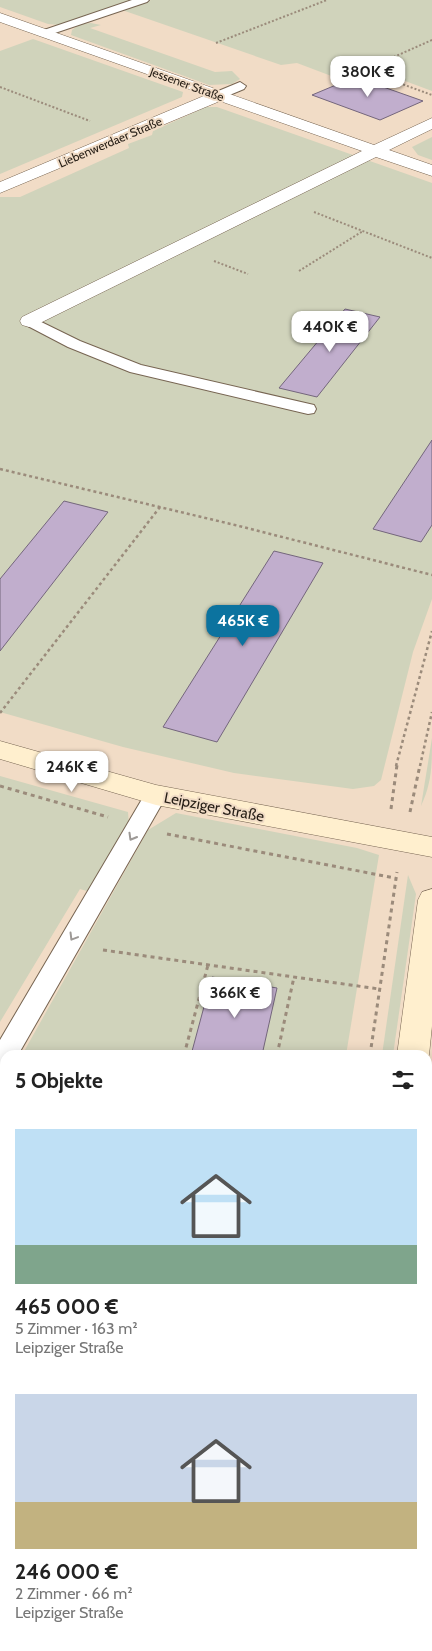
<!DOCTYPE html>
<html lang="de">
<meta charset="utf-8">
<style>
:root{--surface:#fff;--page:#f2f2f2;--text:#222;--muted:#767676;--accent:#0c739f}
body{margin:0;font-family:Cabin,sans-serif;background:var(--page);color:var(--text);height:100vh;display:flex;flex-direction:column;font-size:19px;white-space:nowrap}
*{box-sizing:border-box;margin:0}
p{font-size:16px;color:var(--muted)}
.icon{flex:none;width:28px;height:28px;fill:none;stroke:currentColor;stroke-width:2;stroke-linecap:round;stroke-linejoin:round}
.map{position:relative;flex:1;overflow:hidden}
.drawer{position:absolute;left:0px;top:1050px;width:432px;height:601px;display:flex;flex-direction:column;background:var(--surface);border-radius:15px 15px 0 0;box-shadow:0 2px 12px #0003}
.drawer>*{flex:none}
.price{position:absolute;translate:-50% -42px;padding:0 11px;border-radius:10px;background:#fff;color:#222;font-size:16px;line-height:32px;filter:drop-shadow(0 1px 2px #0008)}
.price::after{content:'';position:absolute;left:50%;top:30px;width:15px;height:11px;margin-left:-8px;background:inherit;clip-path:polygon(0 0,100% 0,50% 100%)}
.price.active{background:var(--accent);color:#fff}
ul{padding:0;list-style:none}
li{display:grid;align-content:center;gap:10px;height:265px;padding:0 15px}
li span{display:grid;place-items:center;height:155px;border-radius:0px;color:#555}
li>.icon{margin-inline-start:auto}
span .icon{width:90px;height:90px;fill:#fffc;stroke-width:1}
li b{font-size:21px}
h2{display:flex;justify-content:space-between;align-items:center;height:60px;padding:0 15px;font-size:21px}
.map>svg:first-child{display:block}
.built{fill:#eacfb4}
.green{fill:#d0d3bb}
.building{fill:#c1aecd;stroke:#74667c}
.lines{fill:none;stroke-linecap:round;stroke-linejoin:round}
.lane-casing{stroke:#776552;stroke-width:2}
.street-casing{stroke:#776552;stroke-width:1}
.secondary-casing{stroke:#776552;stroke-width:1}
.path-far3{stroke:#9b8b7b;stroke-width:2;stroke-dasharray:2 2;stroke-linecap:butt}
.path-far2{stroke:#9b8b7b;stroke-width:2.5;stroke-dasharray:3 3;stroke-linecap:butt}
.path-far1{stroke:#9b8b7b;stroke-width:3;stroke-dasharray:4 4;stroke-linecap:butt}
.path{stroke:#9b8b7b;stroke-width:4.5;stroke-dasharray:5 5;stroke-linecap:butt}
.lane{fill:#fff;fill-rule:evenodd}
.street{fill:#fff;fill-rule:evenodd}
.secondary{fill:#ffefce;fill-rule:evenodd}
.tram{stroke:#8f8071;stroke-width:2}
.oneway{stroke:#9d9996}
.labels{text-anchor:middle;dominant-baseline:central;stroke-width:4;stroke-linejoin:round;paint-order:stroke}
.far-street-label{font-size:12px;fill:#251d15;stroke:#f1dcc6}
.street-label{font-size:15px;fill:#251d15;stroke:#f1dcc6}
</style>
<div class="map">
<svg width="432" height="1651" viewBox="0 0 432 1651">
<rect width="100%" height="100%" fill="#f1dcc6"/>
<polygon class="built" points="430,1220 432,1220 432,1613 428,1612 428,1243"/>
<g class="green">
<polygon points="0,0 138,0 59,25 48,24 0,7"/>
<polygon points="151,0 432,0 432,91 362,65 334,77 297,63 281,65 122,10"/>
<polygon points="91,23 101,25 90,28 215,72 232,71 240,79 232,84 209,85 71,35 72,30 80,24"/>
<polygon points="33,39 183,92 182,97 0,174 0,51"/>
<polygon points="206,107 217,107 432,183 432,599 413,652 381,780 374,786 353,789 234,773 123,747 0,712 0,197 20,197 129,148 128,144 152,135 153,131"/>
<polygon points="432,137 432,160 418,155 412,147"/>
<path d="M432 738C432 765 432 782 421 806Z"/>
<polygon points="0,776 128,812 129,826 90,892 80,889 0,1022"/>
<polygon points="176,813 357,848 379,855 346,1055 22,1055 148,830"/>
<polygon points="408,875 416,894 393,1055 382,1055"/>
<polygon points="5,1155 5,1646 248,1646 247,1651 0,1651 0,1164"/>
</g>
<g class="building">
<polygon points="355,77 423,101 380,120 312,95"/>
<polygon points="345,309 380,317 317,397 279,388"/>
<polygon points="432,440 432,525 421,542 373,529"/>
<polygon points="64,501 108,512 0,651 0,579"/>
<polygon points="274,551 323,563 217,742 163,727"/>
<polygon points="212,977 277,988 262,1055 191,1055"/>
</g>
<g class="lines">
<g class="lane-casing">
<g id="lane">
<polygon points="132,0 149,0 147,2 49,35 41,35 39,33 41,31"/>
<polygon points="240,82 246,86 244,89 220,99 214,95 216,92"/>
<polygon points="29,316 80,341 141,365 314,405 316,409 314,413 308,414 130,372 68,347 24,324 21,321 24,318"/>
<polygon points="156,787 164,789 167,795 18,1055 5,1055 5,1072 0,1074 0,1040 148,789"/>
</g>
</g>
<g class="street-casing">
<g id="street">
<polygon points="0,13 374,145 432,118 432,129 389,150 432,165 432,176 376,157 36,325 29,327 22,325 20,321 22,317 362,151 220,101 0,193 0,182 206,95 0,22"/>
<polygon points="428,1158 432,1159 432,1189 428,1187"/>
</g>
</g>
<g class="secondary-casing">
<g id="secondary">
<polygon points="0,741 156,785 432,837 432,857 156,805 0,759"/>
<polygon points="432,889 432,1026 429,1055 428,1057 428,1055 397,1055 418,900 422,892"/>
<polygon points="314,1646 356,1646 355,1651 313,1651"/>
</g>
</g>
<g class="path-far3">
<polyline points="432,40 369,68 372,73 432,95"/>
<polyline points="216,43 327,0"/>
<polyline points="0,87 90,121"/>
<polyline points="314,212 432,258"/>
<polyline points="214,261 248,274"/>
<polyline points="299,271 363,231"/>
</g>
<g class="path-far2">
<polyline points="0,469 235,525 432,575"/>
<polyline points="0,713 160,507"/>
<polyline points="396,766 432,631"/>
<polyline points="420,766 432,712"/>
</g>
<g class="path-far1">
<polyline points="0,786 108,817"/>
<polyline points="391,809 397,765"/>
<polyline points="410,812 420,765"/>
<polyline points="167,834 395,878"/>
<polyline points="103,950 379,989"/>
<polyline points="184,1055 208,965"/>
<polyline points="277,1055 294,977"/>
<polyline points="370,1055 397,872"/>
</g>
<g class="path">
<polyline points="0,1408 5,1412"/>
<polyline points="280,1646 280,1651"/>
<polyline points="26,1651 27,1646"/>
<polyline points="151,1651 152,1646"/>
</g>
<use href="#lane" class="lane"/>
<use href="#street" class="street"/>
<use href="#secondary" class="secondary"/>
<g class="tram">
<polyline points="428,1346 432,1305"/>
<polyline points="394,1651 395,1646"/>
</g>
</g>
<defs><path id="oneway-chevron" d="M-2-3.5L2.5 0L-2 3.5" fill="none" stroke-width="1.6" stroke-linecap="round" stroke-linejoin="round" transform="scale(1.25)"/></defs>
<g class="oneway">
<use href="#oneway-chevron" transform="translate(132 837) rotate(120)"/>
<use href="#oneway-chevron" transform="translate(73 937) rotate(121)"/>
</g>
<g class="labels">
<g class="far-street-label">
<text transform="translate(187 84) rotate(20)">Jessener Straße</text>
<text transform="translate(110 142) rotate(-23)">Liebenwerdaer Straße</text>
</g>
<g class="street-label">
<text transform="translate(214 807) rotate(11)">Leipziger Straße</text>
</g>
</g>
</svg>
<b class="price" style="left:368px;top:98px">380K €</b>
<b class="price" style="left:330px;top:353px">440K €</b>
<b class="price active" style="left:243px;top:647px">465K €</b>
<b class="price" style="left:72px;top:793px">246K €</b>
<b class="price" style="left:235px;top:1019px">366K €</b>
<section class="drawer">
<h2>5 Objekte<svg class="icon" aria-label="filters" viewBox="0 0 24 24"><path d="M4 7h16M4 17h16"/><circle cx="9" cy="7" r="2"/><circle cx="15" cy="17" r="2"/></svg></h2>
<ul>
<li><span style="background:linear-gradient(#bfe0f5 75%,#7fa58c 0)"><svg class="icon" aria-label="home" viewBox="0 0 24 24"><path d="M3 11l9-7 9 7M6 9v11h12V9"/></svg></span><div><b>465 000 €</b><p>5 Zimmer · 163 m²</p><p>Leipziger Straße</p></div></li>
<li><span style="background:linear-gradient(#c9d6e8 70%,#c2b280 0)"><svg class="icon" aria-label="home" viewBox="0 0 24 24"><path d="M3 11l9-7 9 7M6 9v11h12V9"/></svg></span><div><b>246 000 €</b><p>2 Zimmer · 66 m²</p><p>Leipziger Straße</p></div></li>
</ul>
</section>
</div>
